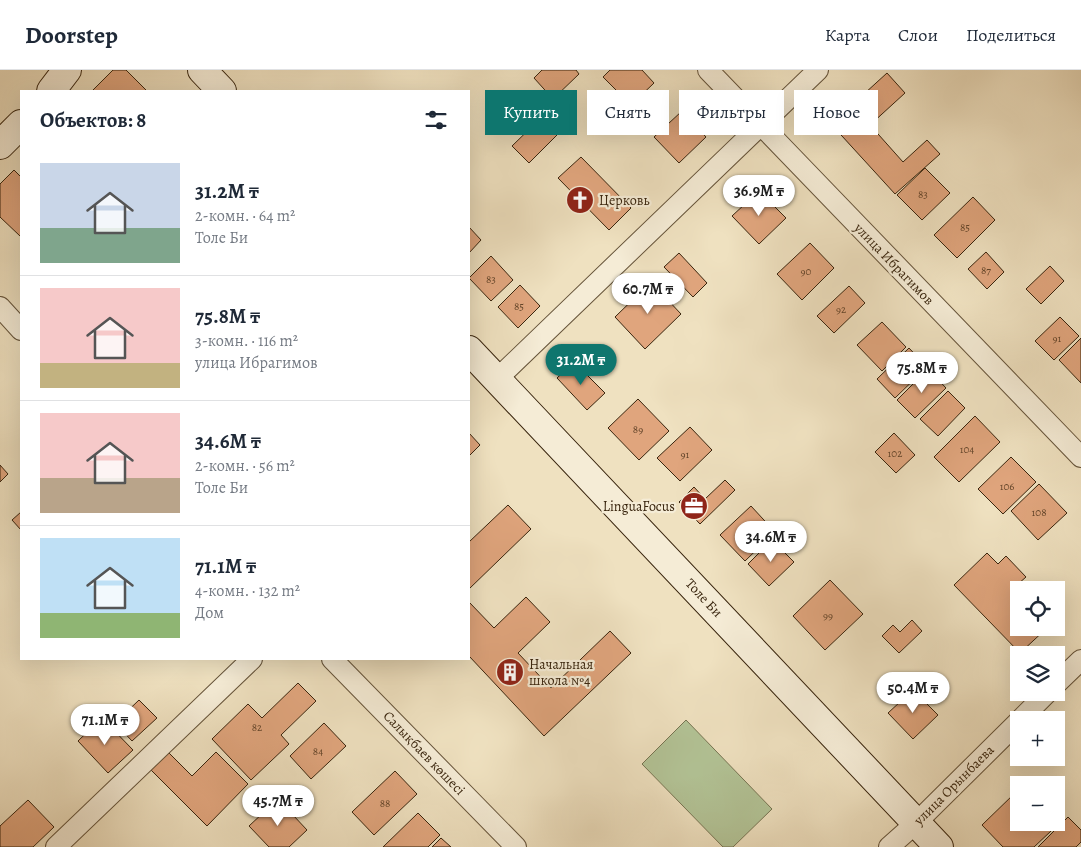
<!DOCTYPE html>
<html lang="ru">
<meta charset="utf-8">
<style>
:root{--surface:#fff;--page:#f2f2f3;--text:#1f2937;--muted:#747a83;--line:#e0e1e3;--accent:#0f766e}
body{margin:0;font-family:Alegreya,serif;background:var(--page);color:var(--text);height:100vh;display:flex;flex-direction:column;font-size:19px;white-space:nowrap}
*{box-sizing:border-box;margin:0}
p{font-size:16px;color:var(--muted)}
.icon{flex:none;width:28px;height:28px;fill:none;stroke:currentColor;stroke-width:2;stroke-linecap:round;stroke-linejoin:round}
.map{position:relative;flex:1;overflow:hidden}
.panel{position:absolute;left:20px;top:20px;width:450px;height:570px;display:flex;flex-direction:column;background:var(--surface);border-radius:0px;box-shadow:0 5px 20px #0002}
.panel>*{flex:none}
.hud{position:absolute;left:485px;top:20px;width:475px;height:45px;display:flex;gap:10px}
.controls{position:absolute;left:1010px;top:511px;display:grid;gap:10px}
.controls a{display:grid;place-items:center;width:55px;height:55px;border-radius:0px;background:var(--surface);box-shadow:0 5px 20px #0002;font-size:25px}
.price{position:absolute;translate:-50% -42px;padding:0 11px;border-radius:18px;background:#fff;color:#222;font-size:16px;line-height:32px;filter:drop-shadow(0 1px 2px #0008)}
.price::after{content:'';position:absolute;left:50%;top:30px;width:15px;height:11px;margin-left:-8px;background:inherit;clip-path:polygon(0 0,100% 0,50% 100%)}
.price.on{background:var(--accent);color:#fff}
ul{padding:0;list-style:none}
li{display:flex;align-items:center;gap:15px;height:125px;padding:0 20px}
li+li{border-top:1px solid var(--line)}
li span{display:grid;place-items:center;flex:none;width:140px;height:100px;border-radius:0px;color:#555}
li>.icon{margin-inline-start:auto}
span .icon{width:60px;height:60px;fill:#fffc;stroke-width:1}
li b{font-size:21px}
h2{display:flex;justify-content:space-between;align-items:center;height:60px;padding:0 20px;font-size:21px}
.pill{padding:0 18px;border-radius:0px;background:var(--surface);box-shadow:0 5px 20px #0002;font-size:18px;line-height:45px}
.pill.on{background:var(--accent);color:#fff}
header{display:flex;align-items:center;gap:30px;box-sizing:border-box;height:70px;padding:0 25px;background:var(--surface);border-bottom:1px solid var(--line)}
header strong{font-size:24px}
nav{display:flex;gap:28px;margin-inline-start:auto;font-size:18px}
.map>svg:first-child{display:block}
.green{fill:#b3c497;stroke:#767452}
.building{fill:#e0a57d;stroke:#39250e}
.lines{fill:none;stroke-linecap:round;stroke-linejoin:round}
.street-casing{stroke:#66543a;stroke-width:22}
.secondary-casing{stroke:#39250e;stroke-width:30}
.street{stroke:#f5ecd6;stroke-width:20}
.secondary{stroke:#f5ecd6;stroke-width:28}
.labels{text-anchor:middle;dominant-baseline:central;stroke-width:4.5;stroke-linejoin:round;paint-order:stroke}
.number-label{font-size:11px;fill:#63452a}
.poi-label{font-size:14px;fill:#39250e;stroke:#f5ecd6;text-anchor:start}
.street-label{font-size:14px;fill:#39250e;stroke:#f5ecd6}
</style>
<header>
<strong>Doorstep</strong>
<nav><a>Карта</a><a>Слои</a><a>Поделиться</a></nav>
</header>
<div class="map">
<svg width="1081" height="777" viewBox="0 0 1081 777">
<rect width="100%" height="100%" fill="#efe1c0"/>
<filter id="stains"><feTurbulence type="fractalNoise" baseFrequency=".004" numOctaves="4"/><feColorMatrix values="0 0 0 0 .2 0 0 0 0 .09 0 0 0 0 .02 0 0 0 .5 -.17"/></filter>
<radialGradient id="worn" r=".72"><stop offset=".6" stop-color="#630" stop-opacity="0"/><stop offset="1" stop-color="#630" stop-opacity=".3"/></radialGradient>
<polygon class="green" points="686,650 772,739 733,777 723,777 642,694"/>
<g class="building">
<polygon points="113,0 126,0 147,21 92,21"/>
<polygon points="542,0 576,0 579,4 553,29 534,8"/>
<polygon points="610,0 642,0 654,13 631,35 603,7"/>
<polygon points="887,3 905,23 870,55 903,92 927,70 940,84 895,124 831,54"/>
<polygon points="682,41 706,67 679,93 654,67"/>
<polygon points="545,44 562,60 529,93 512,76"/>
<polygon points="581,87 631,138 609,160 558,108"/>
<polygon points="925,98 950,123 922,150 897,125"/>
<polygon points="14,100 21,107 21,164 20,166 0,147 0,114"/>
<polygon points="759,121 786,148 759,174 732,146"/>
<polygon points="973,127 995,150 957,188 934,165"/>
<polygon points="469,157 481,170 469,183"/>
<polygon points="810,173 834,198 802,230 777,204"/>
<polygon points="986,182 1004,202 987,219 968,199"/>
<polygon points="679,183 707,213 693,227 664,197"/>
<polygon points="491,186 513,210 491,231 469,208"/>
<polygon points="1050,196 1064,211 1041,234 1026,219"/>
<polygon points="651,212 681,244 645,279 615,247"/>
<polygon points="520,215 540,236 518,258 498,237"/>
<polygon points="849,216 865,233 834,263 817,246"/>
<polygon points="1060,247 1079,266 1054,290 1035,271"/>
<polygon points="882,252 906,277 882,301 857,275"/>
<polygon points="1081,268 1081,313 1059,290"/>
<polygon points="909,278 927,297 895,328 877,309"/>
<polygon points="574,292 605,323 587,340 557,308"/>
<polygon points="928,299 946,318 915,348 897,330"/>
<polygon points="948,321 965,338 938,366 920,349"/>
<polygon points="638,329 669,361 639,390 608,358"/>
<polygon points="975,346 1000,372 959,412 934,387"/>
<polygon points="690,357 712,380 680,411 657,388"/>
<polygon points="469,363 480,375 469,386"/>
<polygon points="894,363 915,385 896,403 875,382"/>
<polygon points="1011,387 1036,412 1003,444 978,419"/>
<polygon points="0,395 8,404 0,412"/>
<polygon points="725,410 735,420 700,454 679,432 694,417 705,429"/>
<polygon points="1039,414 1067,443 1038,470 1011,441"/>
<polygon points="508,435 531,459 469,519 469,472"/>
<polygon points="751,436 775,462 745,491 720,465"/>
<polygon points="21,442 21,460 12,450"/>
<polygon points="772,470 794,492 769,516 748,494"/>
<polygon points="987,483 998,494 1006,486 1026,507 1018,514 1023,520 1019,520 1019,558 1047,558 1020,583 954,515"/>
<polygon points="830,510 863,544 825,580 793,546"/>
<polygon points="526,527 550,552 518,583 551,618 610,561 631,583 544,666 469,586 469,532 494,558"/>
<polygon points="1056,531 1065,540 1056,549"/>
<polygon points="912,550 922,561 899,583 882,566 893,555 900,562"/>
<polygon points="298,613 316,631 281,665 289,674 251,710 212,669 248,634 262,648"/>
<polygon points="913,620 938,645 913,669 888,643"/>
<polygon points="139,630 157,648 132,671 115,653"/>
<polygon points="102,648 133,680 108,703 78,671"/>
<polygon points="324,653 346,676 311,709 290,686"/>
<polygon points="164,678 192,706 216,682 248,714 207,756 147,696"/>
<polygon points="395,701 417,724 374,765 352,742"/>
<polygon points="1015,723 1019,727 1019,752 1044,752 1051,761 1034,777 1003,777 982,755"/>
<polygon points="278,729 307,760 289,777 269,777 249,756"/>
<polygon points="28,730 54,757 33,777 0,777 0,756"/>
<polygon points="418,743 440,765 428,777 383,777"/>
<polygon points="1068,747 1081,760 1081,772 1076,777 1038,777"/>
<polygon points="441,768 451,777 432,777"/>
</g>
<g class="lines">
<g class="street-casing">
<g id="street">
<polyline points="708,0 1081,387"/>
<polyline points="0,237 21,260"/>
<polyline points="497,309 818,0"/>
<polyline points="332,589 516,777"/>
<polyline points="1056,614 1081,590"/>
<polyline points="1020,650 1048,622"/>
<polyline points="56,777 252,589"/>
<polyline points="889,777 916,753 1019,651"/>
</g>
</g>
<g class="secondary-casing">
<g id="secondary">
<polyline points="202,0 222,21"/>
<polyline points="51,21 67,0"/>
<polyline points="0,75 21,54"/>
<polyline points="469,280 939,777"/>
</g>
</g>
<use href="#street" class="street"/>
<use href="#secondary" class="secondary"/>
</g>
<defs>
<g id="church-disc" transform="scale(1.4375)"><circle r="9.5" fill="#8f2418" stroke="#f5ecd6"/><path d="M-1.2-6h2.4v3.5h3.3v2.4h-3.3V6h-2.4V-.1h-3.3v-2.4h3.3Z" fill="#fff"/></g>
<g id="office-disc" transform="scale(1.4375)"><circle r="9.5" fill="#8f2418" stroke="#f5ecd6"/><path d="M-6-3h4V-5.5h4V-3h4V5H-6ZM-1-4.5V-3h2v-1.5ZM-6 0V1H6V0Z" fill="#fff"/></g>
<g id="building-disc" transform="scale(1.4375)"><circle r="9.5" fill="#8f2418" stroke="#f5ecd6"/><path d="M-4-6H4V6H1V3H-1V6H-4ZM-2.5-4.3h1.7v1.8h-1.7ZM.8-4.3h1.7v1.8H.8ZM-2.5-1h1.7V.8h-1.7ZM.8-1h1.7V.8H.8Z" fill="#fff"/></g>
</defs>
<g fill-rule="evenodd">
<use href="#church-disc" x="580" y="130"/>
<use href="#office-disc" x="694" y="436"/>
<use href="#building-disc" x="510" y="602"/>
</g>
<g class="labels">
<g class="number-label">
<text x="923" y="124">83</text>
<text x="965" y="157">85</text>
<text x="986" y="200">87</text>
<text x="806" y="201">90</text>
<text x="491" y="209">83</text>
<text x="519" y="236">85</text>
<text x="841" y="239">92</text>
<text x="1057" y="268">91</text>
<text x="638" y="359">89</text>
<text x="967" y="379">104</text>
<text x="895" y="383">102</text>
<text x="685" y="384">91</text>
<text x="1007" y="416">106</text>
<text x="1039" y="442">108</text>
<text x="828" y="545">99</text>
<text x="257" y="657">82</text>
<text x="318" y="681">84</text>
<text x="385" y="733">88</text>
</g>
<g class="poi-label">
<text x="599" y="130">Церковь</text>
<text x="675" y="436" text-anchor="end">LinguaFocus</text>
<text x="529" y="594">Начальная<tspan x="529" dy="16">школа №4</tspan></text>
</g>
<g class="street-label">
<text transform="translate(894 194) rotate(46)">улица Ибрагимов</text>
<text transform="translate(704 528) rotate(47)">Толе Би</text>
<text transform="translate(424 683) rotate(46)">Салықбаев көшесі</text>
<text transform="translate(954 715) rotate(-45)">улица Орынбаева</text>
</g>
</g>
<rect width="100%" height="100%" filter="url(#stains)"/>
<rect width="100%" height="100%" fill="url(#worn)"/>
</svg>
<div class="controls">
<a><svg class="icon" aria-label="locate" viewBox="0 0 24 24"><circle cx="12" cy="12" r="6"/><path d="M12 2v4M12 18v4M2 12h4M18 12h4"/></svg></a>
<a><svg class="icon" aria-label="layers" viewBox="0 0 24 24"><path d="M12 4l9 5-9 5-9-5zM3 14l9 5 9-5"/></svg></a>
<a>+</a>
<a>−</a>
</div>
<b class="price" style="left:759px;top:147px">36.9M ₸</b>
<b class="price" style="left:648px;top:245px">60.7M ₸</b>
<b class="price on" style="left:581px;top:316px">31.2M ₸</b>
<b class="price" style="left:922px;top:324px">75.8M ₸</b>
<b class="price" style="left:771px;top:493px">34.6M ₸</b>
<b class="price" style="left:913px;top:644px">50.4M ₸</b>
<b class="price" style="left:105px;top:676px">71.1M ₸</b>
<b class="price" style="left:278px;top:757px">45.7M ₸</b>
<div class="hud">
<a class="pill on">Купить</a>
<a class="pill">Снять</a>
<a class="pill">Фильтры</a>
<a class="pill">Новое</a>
</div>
<section class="panel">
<h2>Объектов: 8<svg class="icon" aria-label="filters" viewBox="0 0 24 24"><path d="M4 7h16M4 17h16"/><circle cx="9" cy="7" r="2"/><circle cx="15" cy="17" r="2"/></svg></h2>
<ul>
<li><span style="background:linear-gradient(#c9d6e8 65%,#7fa58c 0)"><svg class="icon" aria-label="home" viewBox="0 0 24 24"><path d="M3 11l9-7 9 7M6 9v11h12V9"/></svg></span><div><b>31.2M ₸</b><p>2-комн. · 64 m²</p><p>Толе Би</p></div></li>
<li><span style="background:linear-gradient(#f6c9c9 75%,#c2b280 0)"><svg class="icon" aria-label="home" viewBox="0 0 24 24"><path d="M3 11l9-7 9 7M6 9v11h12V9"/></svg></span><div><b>75.8M ₸</b><p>3-комн. · 116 m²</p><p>улица Ибрагимов</p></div></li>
<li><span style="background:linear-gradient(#f6c9c9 65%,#b9a48a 0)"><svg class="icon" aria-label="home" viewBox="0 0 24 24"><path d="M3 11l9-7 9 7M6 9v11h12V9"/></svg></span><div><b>34.6M ₸</b><p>2-комн. · 56 m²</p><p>Толе Би</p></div></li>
<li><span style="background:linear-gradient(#bfe0f5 75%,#8fb573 0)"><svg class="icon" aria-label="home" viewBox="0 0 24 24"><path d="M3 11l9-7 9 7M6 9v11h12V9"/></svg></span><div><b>71.1M ₸</b><p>4-комн. · 132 m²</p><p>Дом</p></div></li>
</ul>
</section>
</div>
